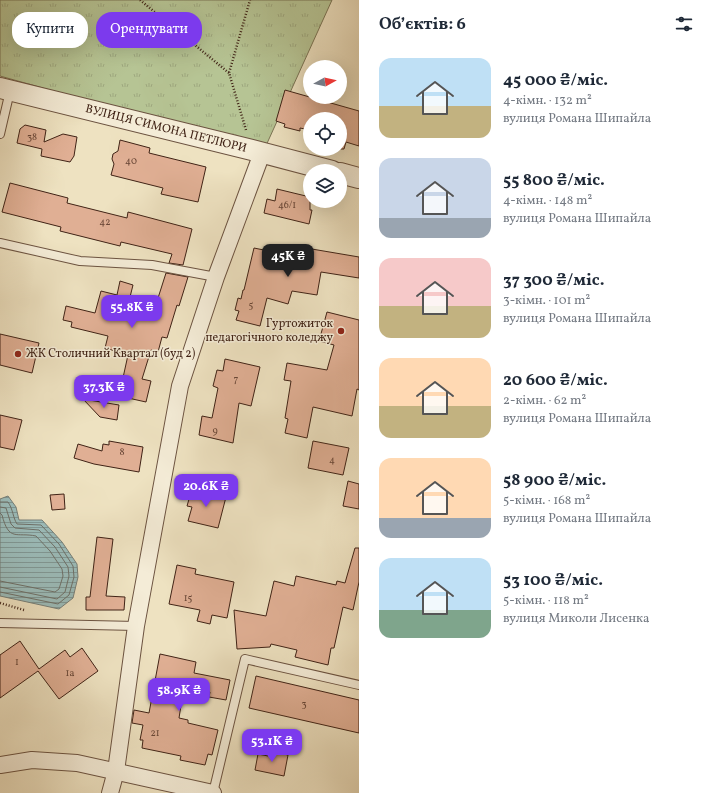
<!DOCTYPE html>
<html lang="uk">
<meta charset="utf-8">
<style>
:root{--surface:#fff;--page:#f6f6f7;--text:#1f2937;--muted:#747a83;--accent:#7c3aed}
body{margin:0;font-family:Vollkorn,serif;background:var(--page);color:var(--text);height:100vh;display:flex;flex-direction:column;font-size:15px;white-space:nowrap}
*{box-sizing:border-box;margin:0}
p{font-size:13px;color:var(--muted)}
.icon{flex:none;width:22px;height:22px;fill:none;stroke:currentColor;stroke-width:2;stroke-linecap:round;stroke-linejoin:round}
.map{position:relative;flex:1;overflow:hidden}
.details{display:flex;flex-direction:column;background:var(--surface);width:356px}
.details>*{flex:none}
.top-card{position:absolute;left:12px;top:12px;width:287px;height:36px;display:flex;gap:8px}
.needle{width:26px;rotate:82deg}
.tools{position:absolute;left:303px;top:60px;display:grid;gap:8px}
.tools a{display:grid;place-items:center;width:44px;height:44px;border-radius:50%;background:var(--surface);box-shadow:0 4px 16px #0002;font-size:20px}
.price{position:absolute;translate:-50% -34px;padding:0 9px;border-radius:8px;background:var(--accent);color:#fff;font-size:13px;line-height:26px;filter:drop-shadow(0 1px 2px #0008)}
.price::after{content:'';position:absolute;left:50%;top:24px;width:12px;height:9px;margin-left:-6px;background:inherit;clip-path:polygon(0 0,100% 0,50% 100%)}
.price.current{background:#222;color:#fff}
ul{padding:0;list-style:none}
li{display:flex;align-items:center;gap:12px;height:100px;padding:0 20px}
li span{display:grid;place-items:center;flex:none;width:112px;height:80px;border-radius:12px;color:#555}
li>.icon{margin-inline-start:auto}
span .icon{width:48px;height:48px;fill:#fffc;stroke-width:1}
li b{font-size:17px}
h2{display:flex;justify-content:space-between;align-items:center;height:48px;padding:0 20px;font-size:17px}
.chip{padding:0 14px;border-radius:16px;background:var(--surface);box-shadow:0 4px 16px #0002;font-size:14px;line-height:36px}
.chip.current{background:var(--accent);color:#fff}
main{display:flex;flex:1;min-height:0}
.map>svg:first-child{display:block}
.park{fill:url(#park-tufts);stroke:#7b7455}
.water{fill:url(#water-rules);stroke:#777f78}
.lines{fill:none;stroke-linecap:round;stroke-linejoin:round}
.shore{stroke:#6e7068;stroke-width:1}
.building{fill:#e0af94;stroke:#402316}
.service-casing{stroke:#6c5341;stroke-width:10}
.minor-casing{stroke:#6c5341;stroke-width:18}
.tertiary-casing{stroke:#6c5341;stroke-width:22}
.path{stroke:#402316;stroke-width:2.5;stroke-dasharray:1 2;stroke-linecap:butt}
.service{stroke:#f4ecd7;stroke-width:8}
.minor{stroke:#f4ecd7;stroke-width:16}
.tertiary{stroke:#f4ecd7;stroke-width:20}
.poi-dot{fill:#8f2418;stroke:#f4ecd7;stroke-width:1.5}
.labels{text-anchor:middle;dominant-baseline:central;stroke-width:3;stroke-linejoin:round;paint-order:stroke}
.number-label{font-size:10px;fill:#684636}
.street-label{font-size:12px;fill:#402316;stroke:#f4ecd7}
.poi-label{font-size:12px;fill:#402316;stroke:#f4ecd7;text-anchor:end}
</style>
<main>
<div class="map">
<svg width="359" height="793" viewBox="0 0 359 793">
<defs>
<pattern id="park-tufts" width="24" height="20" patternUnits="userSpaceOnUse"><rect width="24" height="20" fill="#b6c494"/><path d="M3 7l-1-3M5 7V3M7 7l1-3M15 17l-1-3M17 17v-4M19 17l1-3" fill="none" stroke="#9ea87f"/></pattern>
<pattern id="water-rules" width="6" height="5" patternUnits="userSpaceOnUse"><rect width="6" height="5" fill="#9bbcba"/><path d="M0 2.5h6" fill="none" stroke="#809896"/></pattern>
</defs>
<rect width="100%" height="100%" fill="#eee2c1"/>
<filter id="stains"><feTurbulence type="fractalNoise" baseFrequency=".005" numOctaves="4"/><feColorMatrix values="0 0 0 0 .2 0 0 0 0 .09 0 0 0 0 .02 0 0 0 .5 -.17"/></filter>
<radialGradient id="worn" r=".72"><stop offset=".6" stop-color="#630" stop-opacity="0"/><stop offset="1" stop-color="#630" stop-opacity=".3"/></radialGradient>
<polygon class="park" points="0,0 332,0 264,150 0,76"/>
<polygon class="water" points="8,496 16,507 19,520 42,520 62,542 77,564 78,577 73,598 59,609 0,596 0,499"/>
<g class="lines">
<g class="shore">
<path d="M0 502H8C13 509 13 518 17 524L41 525 59 544 73 566 74 577 69 595 58 604 0 592"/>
<polyline points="0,507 6,508 11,524 15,528 39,530 55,547 68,567 69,576 65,592 57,599 0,587"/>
<path d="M0 513 2 515C9 542 16 532 36 536L50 551 62 569 63 576 59 589 55 592 0 581"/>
</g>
</g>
<g class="building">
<polygon points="285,90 359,111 359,146 346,142 344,149 340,149 340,119 310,119 310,130 300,128 300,131 284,127 285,124 276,121"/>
<polygon points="25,125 46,130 44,142 63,134 77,137 74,156 70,162 41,156 42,149 17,143 20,129"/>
<polygon points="120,140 150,148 149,153 206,167 198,202 161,194 163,188 111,175 114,164 112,159 113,154 118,151"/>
<polygon points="10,183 68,198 67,203 127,218 128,212 192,229 183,265 169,263 172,254 121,242 120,246 60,231 61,227 2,212"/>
<polygon points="277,189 310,197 310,210 312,210 309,224 264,213 267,199 275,201"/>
<polygon points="300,247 359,257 359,278 321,272 317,295 292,291 288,304 267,298 260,326 236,320 239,311 235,310 238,298 241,299 243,290 244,290 254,248 298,257"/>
<polygon points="166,273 188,277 179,306 177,305 167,338 162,337 158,352 151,350 142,379 151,381 146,402 119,396 128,355 105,348 108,336 71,327 72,322 63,320 66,306 95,313 101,291 117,295 120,281 133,285 126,313 151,320"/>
<polygon points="327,312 359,320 359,390 357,389 352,416 313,407 307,438 285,433 288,419 285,418 291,381 284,380 287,363 327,370 334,345 319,341"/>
<polygon points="0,334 39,343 32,373 0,365"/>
<polygon points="225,359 260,367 251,406 239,403 233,443 199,435 202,416 212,418 218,388 213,386 217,370 223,371"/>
<polygon points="83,399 119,405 117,420 100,417"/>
<polygon points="0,415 22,420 14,450 0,447"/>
<polygon points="109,441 143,447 139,472 94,464 74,458 78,444 102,451 103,444 109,445"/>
<polygon points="313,441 349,448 343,475 308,468"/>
<polygon points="348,481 359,484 359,509 343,506"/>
<polygon points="192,489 226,497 218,528 188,521 192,507 187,506"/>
<polygon points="64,494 65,509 52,510 50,495"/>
<polygon points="97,537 113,539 106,596 125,597 124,610 86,610 86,597 90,597"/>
<polygon points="355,548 359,548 359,582 353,610 343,607 334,648 331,648 328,665 295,657 297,650 271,644 270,647 237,649 234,610 266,616 274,581 294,586 296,576 336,585 337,581 345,583"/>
<polygon points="177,565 196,569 195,574 234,582 227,618 212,615 210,624 197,621 200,610 169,604"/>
<polygon points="20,641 39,669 65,650 70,657 82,648 98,671 59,699 38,671 0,698 0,655"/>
<polygon points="160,654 196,662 194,673 230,680 226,700 209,697 210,692 184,687 179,718 188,720 188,723 218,730 212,755 208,754 205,765 180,760 181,756 142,748 143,740 140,740 143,725 132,723 134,710 149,713"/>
<polygon points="256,676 359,700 359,733 249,708"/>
<polygon points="269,751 288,755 284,776 255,770 258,754 268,756"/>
</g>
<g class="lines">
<g class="service-casing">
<g id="service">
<polyline points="0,134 10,91"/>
<polyline points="0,243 80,261 152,265 216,277"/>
<polyline points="0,623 136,626"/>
<polyline points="213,793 245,659 359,685"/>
</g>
</g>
<g class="minor-casing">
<g id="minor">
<polyline points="0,765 32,760 77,763 213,793"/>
<polyline points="110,793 116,771 136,626 180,386 216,277 262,153"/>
</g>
</g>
<g class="tertiary-casing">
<g id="tertiary">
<polyline points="0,88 252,150 332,171"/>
<polyline points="340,173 359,178"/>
</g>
</g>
<g class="path">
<polyline points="140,0 229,73"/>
<polyline points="246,130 229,73 250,0"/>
<polyline points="0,603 24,610"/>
</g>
<use href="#service" class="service"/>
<use href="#minor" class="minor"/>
<use href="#tertiary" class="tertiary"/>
</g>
<g class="poi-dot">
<circle cx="341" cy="331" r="4"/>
<circle cx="18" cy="354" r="4"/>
</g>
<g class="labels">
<g class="number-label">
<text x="32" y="137">38</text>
<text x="131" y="161">40</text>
<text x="287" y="205">46/1</text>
<text x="105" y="222">42</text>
<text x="251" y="305">5</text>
<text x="236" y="379">7</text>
<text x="215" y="431">9</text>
<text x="122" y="452">8</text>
<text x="332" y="460">4</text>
<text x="188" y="598">15</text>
<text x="17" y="662">1</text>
<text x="70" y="673">1а</text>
<text x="304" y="704">3</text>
<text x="155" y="733">21</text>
</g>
<g class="street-label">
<text transform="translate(166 129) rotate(14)">ВУЛИЦЯ СИМОНА ПЕТЛЮРИ</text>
</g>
<g class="poi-label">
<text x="333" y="324">Гуртожиток<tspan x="333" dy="14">педагогічного коледжу</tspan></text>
<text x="26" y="354" text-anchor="start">ЖК Столичний Квартал (буд 2)</text>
</g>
</g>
<rect width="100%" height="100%" filter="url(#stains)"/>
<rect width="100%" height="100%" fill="url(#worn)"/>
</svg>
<div class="tools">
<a><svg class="needle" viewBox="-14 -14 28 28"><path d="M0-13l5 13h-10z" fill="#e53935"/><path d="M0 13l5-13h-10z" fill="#747a83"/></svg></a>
<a><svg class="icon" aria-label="locate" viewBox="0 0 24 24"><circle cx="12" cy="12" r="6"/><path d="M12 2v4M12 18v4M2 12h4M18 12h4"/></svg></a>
<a><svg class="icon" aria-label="layers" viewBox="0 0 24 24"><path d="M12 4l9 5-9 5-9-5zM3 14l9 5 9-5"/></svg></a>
</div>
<b class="price current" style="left:288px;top:278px">45K ₴</b>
<b class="price" style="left:132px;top:329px">55.8K ₴</b>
<b class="price" style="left:104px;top:409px">37.3K ₴</b>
<b class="price" style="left:206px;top:508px">20.6K ₴</b>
<b class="price" style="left:179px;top:712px">58.9K ₴</b>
<b class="price" style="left:272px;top:763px">53.1K ₴</b>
<div class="top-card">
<a class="chip">Купити</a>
<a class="chip current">Орендувати</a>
</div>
</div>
<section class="details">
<h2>Об’єктів: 6<svg class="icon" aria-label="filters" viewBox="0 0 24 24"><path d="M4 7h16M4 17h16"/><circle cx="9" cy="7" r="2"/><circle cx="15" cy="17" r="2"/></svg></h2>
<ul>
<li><span style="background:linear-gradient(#bfe0f5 60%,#c2b280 0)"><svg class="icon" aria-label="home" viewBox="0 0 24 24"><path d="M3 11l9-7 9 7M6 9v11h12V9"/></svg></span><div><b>45 000 ₴/міс.</b><p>4-кімн. · 132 m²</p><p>вулиця Романа Шипайла</p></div></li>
<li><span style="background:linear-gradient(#c9d6e8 75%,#9aa5b1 0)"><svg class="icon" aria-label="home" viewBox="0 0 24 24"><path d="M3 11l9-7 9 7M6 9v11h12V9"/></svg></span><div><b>55 800 ₴/міс.</b><p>4-кімн. · 148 m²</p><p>вулиця Романа Шипайла</p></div></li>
<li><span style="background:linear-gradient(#f6c9c9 60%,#c2b280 0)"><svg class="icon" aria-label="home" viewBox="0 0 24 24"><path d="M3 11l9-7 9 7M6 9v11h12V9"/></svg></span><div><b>37 300 ₴/міс.</b><p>3-кімн. · 101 m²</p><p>вулиця Романа Шипайла</p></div></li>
<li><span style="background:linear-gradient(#ffd9b3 60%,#c2b280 0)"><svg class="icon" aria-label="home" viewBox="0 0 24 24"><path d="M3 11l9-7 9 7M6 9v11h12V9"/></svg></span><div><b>20 600 ₴/міс.</b><p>2-кімн. · 62 m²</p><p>вулиця Романа Шипайла</p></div></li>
<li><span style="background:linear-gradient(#ffd9b3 75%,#9aa5b1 0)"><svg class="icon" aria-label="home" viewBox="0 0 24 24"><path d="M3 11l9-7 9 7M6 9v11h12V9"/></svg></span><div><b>58 900 ₴/міс.</b><p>5-кімн. · 168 m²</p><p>вулиця Романа Шипайла</p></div></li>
<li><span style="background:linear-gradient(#bfe0f5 65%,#7fa58c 0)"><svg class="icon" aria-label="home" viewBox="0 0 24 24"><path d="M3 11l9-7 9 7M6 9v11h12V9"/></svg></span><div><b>53 100 ₴/міс.</b><p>5-кімн. · 118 m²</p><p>вулиця Миколи Лисенка</p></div></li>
</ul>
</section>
</main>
